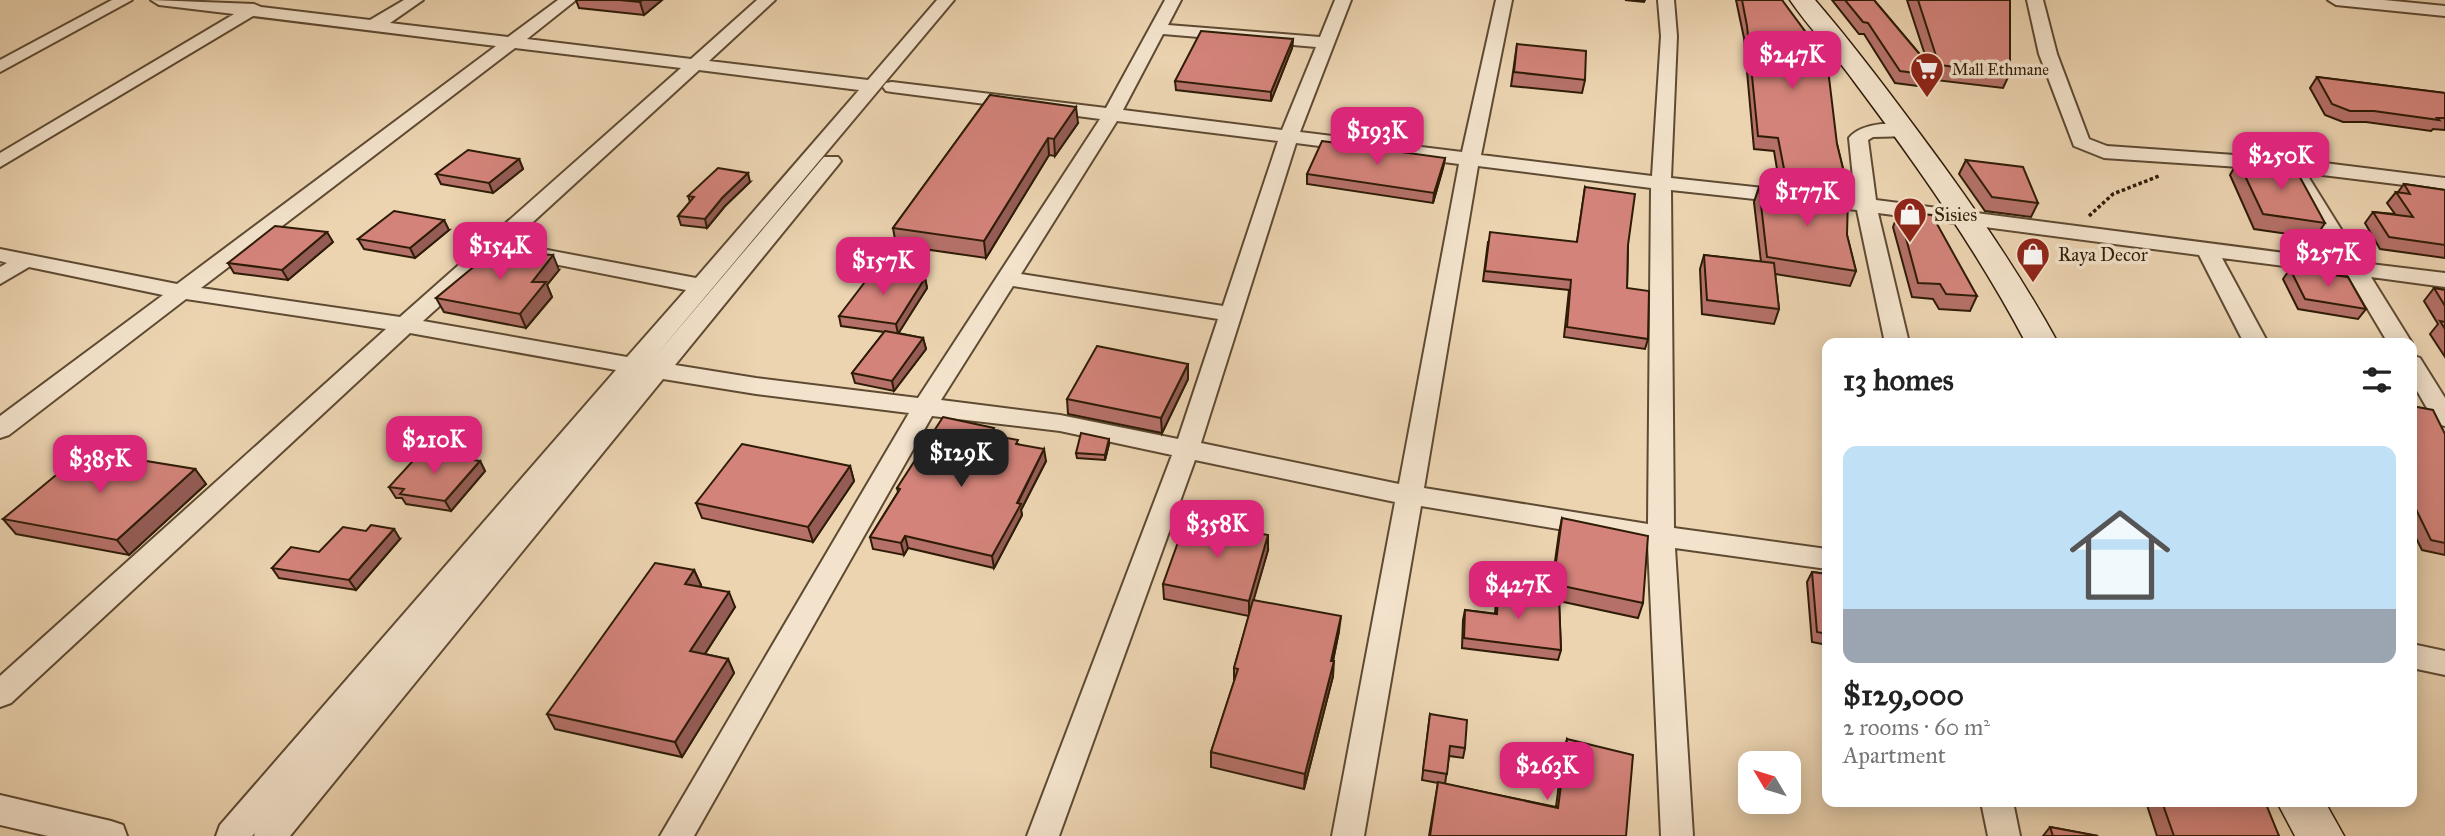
<!DOCTYPE html>
<meta charset="utf-8">
<style>
:root{--surface:#fff;--page:#f6f6f6;--text:#222;--muted:#767676;--accent:#db2777}
body{margin:0;font-family:"IM FELL Great Primer",serif;background:var(--page);color:var(--text);height:100vh;display:flex;flex-direction:column;font-size:26px;white-space:nowrap}
*{box-sizing:border-box;margin:0}
p{font-size:23px;color:var(--muted)}
.icon{flex:none;width:38px;height:38px;fill:none;stroke:currentColor;stroke-width:2;stroke-linecap:round;stroke-linejoin:round}
.map{position:relative;flex:1;overflow:hidden}
.drawer{position:absolute;left:1822px;top:338px;width:595px;height:469px;display:flex;flex-direction:column;background:var(--surface);border-radius:14px;box-shadow:0 4px 18px #0003}
.drawer>*{flex:none}
.needle{width:46px;rotate:308deg}
.tools{position:absolute;left:1738px;top:751px;display:grid;gap:14px}
.tools a{display:grid;place-items:center;width:63px;height:63px;border-radius:14px;background:var(--surface);box-shadow:0 4px 18px #0003;font-size:35px}
.price{position:absolute;translate:-50% -60px;padding:0 16px;border-radius:14px;background:var(--accent);color:#fff;font-size:23px;line-height:46px;filter:drop-shadow(0 2px 4px #0008)}
.price::after{content:'';position:absolute;left:50%;top:42px;width:21px;height:16px;margin-left:-10px;background:inherit;clip-path:polygon(0 0,100% 0,50% 100%)}
.price.current{background:#222;color:#fff}
ul{padding:0;list-style:none}
li{display:grid;align-content:center;gap:14px;height:371px;padding:0 21px}
li span{display:grid;place-items:center;height:217px;border-radius:14px;color:#555}
li>.icon{margin-inline-start:auto}
span .icon{width:126px;height:126px;fill:#fffc;stroke-width:1}
li b{font-size:30px}
h2{display:flex;justify-content:space-between;align-items:center;height:84px;padding:0 21px;font-size:30px}
.map>svg:first-child{display:block}
.lines{fill:none;stroke-linecap:round;stroke-linejoin:round}
.street-casing{stroke:#5e4a32;stroke-width:4}
.secondary-casing{stroke:#2e1c07;stroke-width:3}
.path{stroke:#2e1c07;stroke-width:3.5;stroke-dasharray:3.5 2.5;stroke-linecap:butt}
.street{fill:#f3e3cc;fill-rule:evenodd}
.secondary{fill:#f3e3cc;fill-rule:evenodd}
.wall{fill:#b57169;stroke:#2e1c07;stroke-width:2}
.shaded-wall{fill:#945c55;stroke:#2e1c07;stroke-width:2}
.building{fill:#d3837a;stroke:#2e1c07;stroke-width:2}
.labels{text-anchor:middle;dominant-baseline:central;stroke-width:7;stroke-linejoin:round;paint-order:stroke}
.far-poi-label{font-size:16px;fill:#2e1c07;stroke:#f3e3cc;text-anchor:start}
.poi-label{font-size:19px;fill:#2e1c07;stroke:#f3e3cc;text-anchor:start}
</style>
<div class="map">
<svg width="2445" height="836" viewBox="0 0 2445 836">
<rect width="100%" height="100%" fill="#ecd4b1"/>
<filter id="stains"><feTurbulence type="fractalNoise" baseFrequency=".00286" numOctaves="4"/><feColorMatrix values="0 0 0 0 .2 0 0 0 0 .09 0 0 0 0 .02 0 0 0 .5 -.17"/></filter>
<radialGradient id="worn" r=".72"><stop offset=".6" stop-color="#630" stop-opacity="0"/><stop offset="1" stop-color="#630" stop-opacity=".3"/></radialGradient>
<g class="lines">
<g class="street-casing">
<g id="street">
<polygon points="112,0 132,0 0,72 0,60"/>
<path d="M151 0 254 4 261 7 370 20 404 0H423L390 23 508 37 558 0H576L527 39 691 59 757 0H775L709 61 868 80 937 0H954L653 359 824 157H838L841 161 838 165 675 365 756 378 918 398 1100 119 892 92 886 91 883 87 886 83 892 82 1106 108 1165 0H1181L1168 25 1320 37 1335 0H1351L1300 132 1462 152 1496 0H1512L1481 155 1652 176 1661 36 1658 0H1674L1677 36 1671 178 1855 198 1849 138C1860 123 1900 118 1913 132L1911 136 1873 137 1868 140 1876 200 2339 260 2285 170 2104 158 2074 146 2039 54 2027 0H2043L2057 54 2089 139 2107 146 2292 159 2445 178V190L2306 173 2362 263 2445 273V287L2371 277 2412 343H2388L2347 274 2222 258 2268 343H2244L2199 255 1878 213 1909 343H1885L1857 210 1671 190 1674 528 1827 549V569L1675 548 1693 836H1661L1648 544 1421 506 1364 836H1332L1395 502 1195 460 1059 836H1027L1172 455 1060 431 932 416 694 836H660L909 413 756 394 663 379 290 836H254L255 833 252 836H216L220 825 616 370 410 333 11 703 0 707V676L386 329 186 299 9 435 0 438V416L163 295 29 267 0 284V267L7 263 0 261V249L177 284 496 46 253 16 0 167V153L234 14 159 5ZM1163 34 1316 47 1282 130 1123 110ZM515 48 681 68 400 317 201 288ZM699 70 859 90 696 278 510 243ZM1117 121 1278 141 1223 306 1021 274ZM1296 143 1459 164 1399 484 1201 443ZM1478 166 1651 188 1648 524 1424 488ZM498 253 686 290 627 357 423 321ZM1013 286 1218 319 1178 439 1060 415 941 400Z"/>
<polygon points="2328,0 2384,0 2445,6 2445,16 2336,5"/>
<polygon points="2412,355 2420,358 2445,398 2445,426 2436,424 2412,382"/>
<polygon points="2412,644 2445,651 2445,675 2412,668"/>
<polygon points="0,795 111,821 123,825 127,836 48,836 0,825"/>
<polygon points="1981,802 2013,802 2020,836 1988,836"/>
</g>
</g>
<g class="secondary-casing">
<g id="secondary">
<path d="M1790 0H1815C1852 43 1886 88 1920 134 1970 201 2018 270 2058 343H2026C1977 250 1916 164 1853 80 1833 52 1809 28 1790 0Z"/>
<polygon points="2277,802 2325,802 2344,836 2295,836"/>
</g>
</g>
<polyline class="path" points="2089,216 2113,194 2159,176"/>
<use href="#street" class="street"/>
<use href="#secondary" class="secondary"/>
</g>
<g class="wall">
<polygon points="576,0 662,0 644,15 579,8"/>
<polygon points="1625,0 1645,0 1644,2"/>
<polygon points="1736,0 1782,0 1837,144 1846,181 1841,194 1780,187 1774,151 1754,149 1744,38"/>
<polygon points="1832,0 1874,0 1928,64 1907,0 2010,0 2010,73 2003,88 1936,80 1933,88 1895,83 1864,34 1859,34"/>
<polygon points="1293,39 1292,48 1271,101 1176,90 1175,81"/>
<polygon points="1517,44 1585,80 1582,93 1511,86"/>
<polygon points="2317,77 2445,93 2445,130 2433,129 2431,131 2366,122 2343,122 2325,115 2310,88"/>
<polygon points="990,95 1078,123 1055,156 1049,155 986,258 896,245 893,228"/>
<polygon points="1445,158 1443,168 1433,203 1307,184 1307,174"/>
<polygon points="519,159 523,169 493,193 441,184 436,174"/>
<polygon points="1966,160 2038,203 2031,217 1985,211 1959,174"/>
<polygon points="2238,161 2325,223 2315,238 2254,229 2230,175"/>
<polygon points="750,182 725,206 707,228 681,225 678,216 690,202 688,196"/>
<polygon points="2404,184 2445,190 2445,258 2380,249 2365,223 2373,212 2395,214 2387,203 2396,192 2398,192"/>
<polygon points="1585,187 1628,245 1627,288 1648,339 1645,349 1564,337 1569,290 1483,281 1488,242 1577,242"/>
<polygon points="1759,187 1847,235 1856,271 1850,286 1775,274 1779,309 1774,324 1702,314 1700,269 1704,255 1761,262 1754,202"/>
<polygon points="1899,212 1977,296 1970,311 1939,309 1933,299 1912,297 1893,227"/>
<polygon points="449,230 415,258 364,249 358,239"/>
<polygon points="333,242 288,280 234,273 228,263"/>
<polygon points="2290,269 2366,309 2358,319 2298,309 2283,279"/>
<polygon points="559,270 547,285 552,297 526,328 444,312 436,298"/>
<polygon points="925,278 927,288 898,333 923,338 926,349 894,391 855,383 852,373 884,332 841,326 839,316"/>
<polygon points="2434,288 2445,290 2445,357 2430,334 2438,324 2424,301"/>
<polygon points="1188,364 1188,379 1162,433 1068,414 1067,399"/>
<polygon points="2412,406 2445,434 2445,555 2422,550 2412,530"/>
<polygon points="995,436 1018,444 1046,461 1021,510 1022,515 994,568 908,548 904,555 873,549 870,537 898,492 897,488"/>
<polygon points="1109,439 1109,444 1105,460 1077,458 1076,453"/>
<polygon points="480,461 485,471 451,511 406,504 402,498 396,498 389,487"/>
<polygon points="850,466 854,481 813,542 702,518 696,503"/>
<polygon points="195,469 206,484 129,555 16,534 3,519"/>
<polygon points="1562,518 1643,603 1638,618 1559,601 1561,650 1558,660 1462,648 1463,620 1465,610 1495,614 1496,600 1498,590 1550,597 1559,533"/>
<polygon points="400,539 356,590 279,578 272,568 319,552"/>
<polygon points="1268,550 1253,600 1339,631 1333,661 1333,676 1304,789 1211,767 1211,752 1234,682 1234,668 1249,616 1164,599 1163,584"/>
<polygon points="694,570 701,585 700,586 735,607 705,654 728,659 734,673 682,757 555,729 547,714"/>
<polygon points="1812,572 1827,574 1827,645 1812,642 1807,582"/>
<polygon points="1430,714 1465,748 1463,758 1449,756 1445,784 1556,807 1563,753 1567,739 1626,836 1429,836 1438,783 1422,780"/>
<polygon points="2146,802 2261,802 2279,836 2157,836"/>
<polygon points="2050,827 2098,836 2043,836"/>
</g>
<g class="shaded-wall">
<polygon points="642,0 662,0 644,15 640,2"/>
<polygon points="1293,39 1292,48 1271,101 1271,92"/>
<polygon points="1076,107 1078,123 1055,156 1054,139"/>
<polygon points="1048,138 1049,155 986,258 984,241"/>
<polygon points="1445,158 1443,168 1433,203 1434,193"/>
<polygon points="519,159 523,169 493,193 489,183"/>
<polygon points="748,173 750,182 725,206 707,228 705,219 722,198"/>
<polygon points="444,220 449,230 415,258 410,248"/>
<polygon points="327,232 333,242 288,280 282,270"/>
<polygon points="553,255 559,270 547,285 552,297 526,328 520,314 532,282"/>
<polygon points="925,278 927,288 898,334 896,324"/>
<polygon points="923,338 926,349 894,391 892,381"/>
<polygon points="1188,364 1188,379 1162,433 1161,418"/>
<polygon points="1109,439 1109,444 1105,460 1105,455"/>
<polygon points="1044,449 1046,461 1021,510 1022,515 994,568 992,556"/>
<polygon points="480,461 485,471 451,511 445,501"/>
<polygon points="850,466 854,481 813,542 808,527"/>
<polygon points="195,469 206,484 129,555 117,540"/>
<polygon points="394,529 400,539 356,590 349,580"/>
<polygon points="1268,535 1268,550 1249,616 1249,601"/>
<polygon points="905,536 908,548 904,555 901,543"/>
<polygon points="694,570 701,585 692,599 685,584"/>
<polygon points="729,592 735,607 697,666 690,651"/>
<polygon points="1341,616 1339,631 1330,675 1331,661"/>
<polygon points="728,659 734,673 682,757 675,742"/>
<polygon points="1334,661 1333,676 1304,789 1305,774"/>
</g>
<g class="building">
<polygon points="619,0 642,0 640,2"/>
<polygon points="1742,0 1782,0 1827,61 1837,144 1846,181 1785,174 1778,138 1758,136 1747,26"/>
<polygon points="1845,0 1874,0 1938,76 1900,71 1868,23 1863,22"/>
<polygon points="1918,0 2010,0 2010,73 1939,65"/>
<polygon points="1201,31 1293,39 1271,92 1175,81"/>
<polygon points="1517,44 1586,51 1585,80 1514,72"/>
<polygon points="2317,77 2445,93 2445,118 2437,118 2439,120 2374,111 2350,111 2332,104"/>
<polygon points="990,95 1076,107 1054,139 1048,138 984,241 893,228"/>
<polygon points="1322,141 1445,158 1434,193 1307,174"/>
<polygon points="468,150 519,159 489,183 436,174"/>
<polygon points="1966,160 2023,167 2038,203 1992,197"/>
<polygon points="2238,161 2296,170 2325,223 2263,214"/>
<polygon points="718,168 748,173 722,198 705,219 678,216 694,197 688,196"/>
<polygon points="2404,184 2445,190 2445,245 2389,237 2373,212 2413,217 2396,192 2410,194"/>
<polygon points="1585,187 1635,194 1628,245 1627,288 1649,291 1648,339 1567,327 1571,280 1485,271 1490,232 1577,242"/>
<polygon points="1759,187 1848,197 1847,235 1856,271 1767,257"/>
<polygon points="394,211 444,220 410,248 358,239"/>
<polygon points="1899,212 1932,215 1977,296 1946,294 1940,284 1918,283"/>
<polygon points="275,226 327,232 282,270 228,263"/>
<polygon points="494,250 553,255 532,282 546,282 520,314 436,298"/>
<polygon points="1704,255 1774,263 1779,309 1707,300"/>
<polygon points="2290,269 2348,277 2366,309 2305,299"/>
<polygon points="874,270 925,278 896,324 839,316"/>
<polygon points="2434,288 2445,290 2445,306"/>
<polygon points="2440,321 2445,322 2445,329"/>
<polygon points="885,331 923,338 892,381 852,373"/>
<polygon points="1097,346 1188,364 1161,418 1067,399"/>
<polygon points="2412,406 2433,410 2445,434 2445,543 2431,540 2412,501"/>
<polygon points="943,417 994,428 990,435 1018,440 1016,444 1044,449 1017,503 1021,504 992,556 905,536 901,543 870,537 900,489 897,488"/>
<polygon points="1081,433 1109,439 1105,455 1076,453"/>
<polygon points="742,444 850,466 808,527 696,503"/>
<polygon points="85,451 195,469 117,540 3,519"/>
<polygon points="421,452 480,461 445,501 400,494 404,489 389,487"/>
<polygon points="1562,518 1648,536 1643,603 1553,584"/>
<polygon points="1186,520 1268,535 1249,601 1163,584"/>
<polygon points="371,525 394,529 349,580 272,568 291,547 319,552 343,527 366,531"/>
<polygon points="655,563 694,570 685,584 729,592 690,651 728,659 675,742 547,714"/>
<polygon points="1812,572 1827,574 1827,634 1817,632"/>
<polygon points="1498,590 1559,598 1561,650 1464,638 1465,610 1497,614"/>
<polygon points="1253,600 1341,616 1331,661 1334,661 1305,774 1211,752 1238,669 1234,668"/>
<polygon points="1430,714 1467,720 1465,748 1450,746 1447,774 1423,770"/>
<polygon points="1567,739 1633,755 1626,836 1430,836 1438,782 1558,808"/>
<polygon points="2162,802 2261,802 2262,803 2266,804 2279,836 2174,836"/>
<polygon points="2050,827 2098,836 2053,836"/>
</g>
<defs>
<g id="supermarket-pin" transform="scale(1.75)"><path d="M0 17L-7.5 6A9.5 9.5 0 1 1 7.5 6Z" fill="#8f2418" stroke="#f3e3cc"/><path d="M-6-5.5h2.5l.6 2H6L4.5 2H-2.5L-4.4-4H-6ZM-1.5 3.2a1.3 1.3 0 1 0 .1 0ZM3 3.2a1.3 1.3 0 1 0 .1 0Z" fill="#fff"/></g>
<g id="shop-pin" transform="scale(1.75)"><path d="M0 17L-7.5 6A9.5 9.5 0 1 1 7.5 6Z" fill="#8f2418" stroke="#f3e3cc"/><path d="M-5-2.5h2.3a2.7 3.5 0 0 1 5.4 0H5L5.5 6h-11ZM-1.5-2.5h3a1.5 2.3 0 0 0-3 0Z" fill="#fff"/></g>
</defs>
<g fill-rule="evenodd">
<use href="#supermarket-pin" x="1927" y="69"/>
<use href="#shop-pin" x="1910" y="214"/>
<use href="#shop-pin" x="2033" y="254"/>
</g>
<g class="labels">
<g class="far-poi-label">
<text x="1952" y="69">Mall Ethmane</text>
</g>
<g class="poi-label">
<text x="1934" y="214">Sisies</text>
<text x="2058" y="254">Raya Decor</text>
</g>
</g>
<rect width="100%" height="100%" filter="url(#stains)"/>
<rect width="100%" height="100%" fill="url(#worn)"/>
</svg>
<div class="tools">
<a><svg class="needle" viewBox="-14 -14 28 28"><path d="M0-13l5 13h-10z" fill="#e53935"/><path d="M0 13l5-13h-10z" fill="#767676"/></svg></a>
</div>
<b class="price" style="left:1792px;top:91px">$247K</b>
<b class="price" style="left:1377px;top:167px">$193K</b>
<b class="price" style="left:2281px;top:192px">$250K</b>
<b class="price" style="left:1807px;top:228px">$177K</b>
<b class="price" style="left:500px;top:282px">$154K</b>
<b class="price" style="left:2328px;top:289px">$257K</b>
<b class="price" style="left:883px;top:297px">$157K</b>
<b class="price" style="left:434px;top:476px">$210K</b>
<b class="price current" style="left:961px;top:489px">$129K</b>
<b class="price" style="left:100px;top:495px">$385K</b>
<b class="price" style="left:1217px;top:560px">$358K</b>
<b class="price" style="left:1518px;top:621px">$427K</b>
<b class="price" style="left:1547px;top:802px">$263K</b>
<section class="drawer">
<h2>13 homes<svg class="icon" aria-label="filters" viewBox="0 0 24 24"><path d="M4 7h16M4 17h16"/><circle cx="9" cy="7" r="2"/><circle cx="15" cy="17" r="2"/></svg></h2>
<ul>
<li><span style="background:linear-gradient(#bfe0f5 75%,#9aa5b1 0)"><svg class="icon" aria-label="home" viewBox="0 0 24 24"><path d="M3 11l9-7 9 7M6 9v11h12V9"/></svg></span><div><b>$129,000</b><p>2 rooms · 60 m²</p><p>Apartment</p></div></li>
</ul>
</section>
</div>
